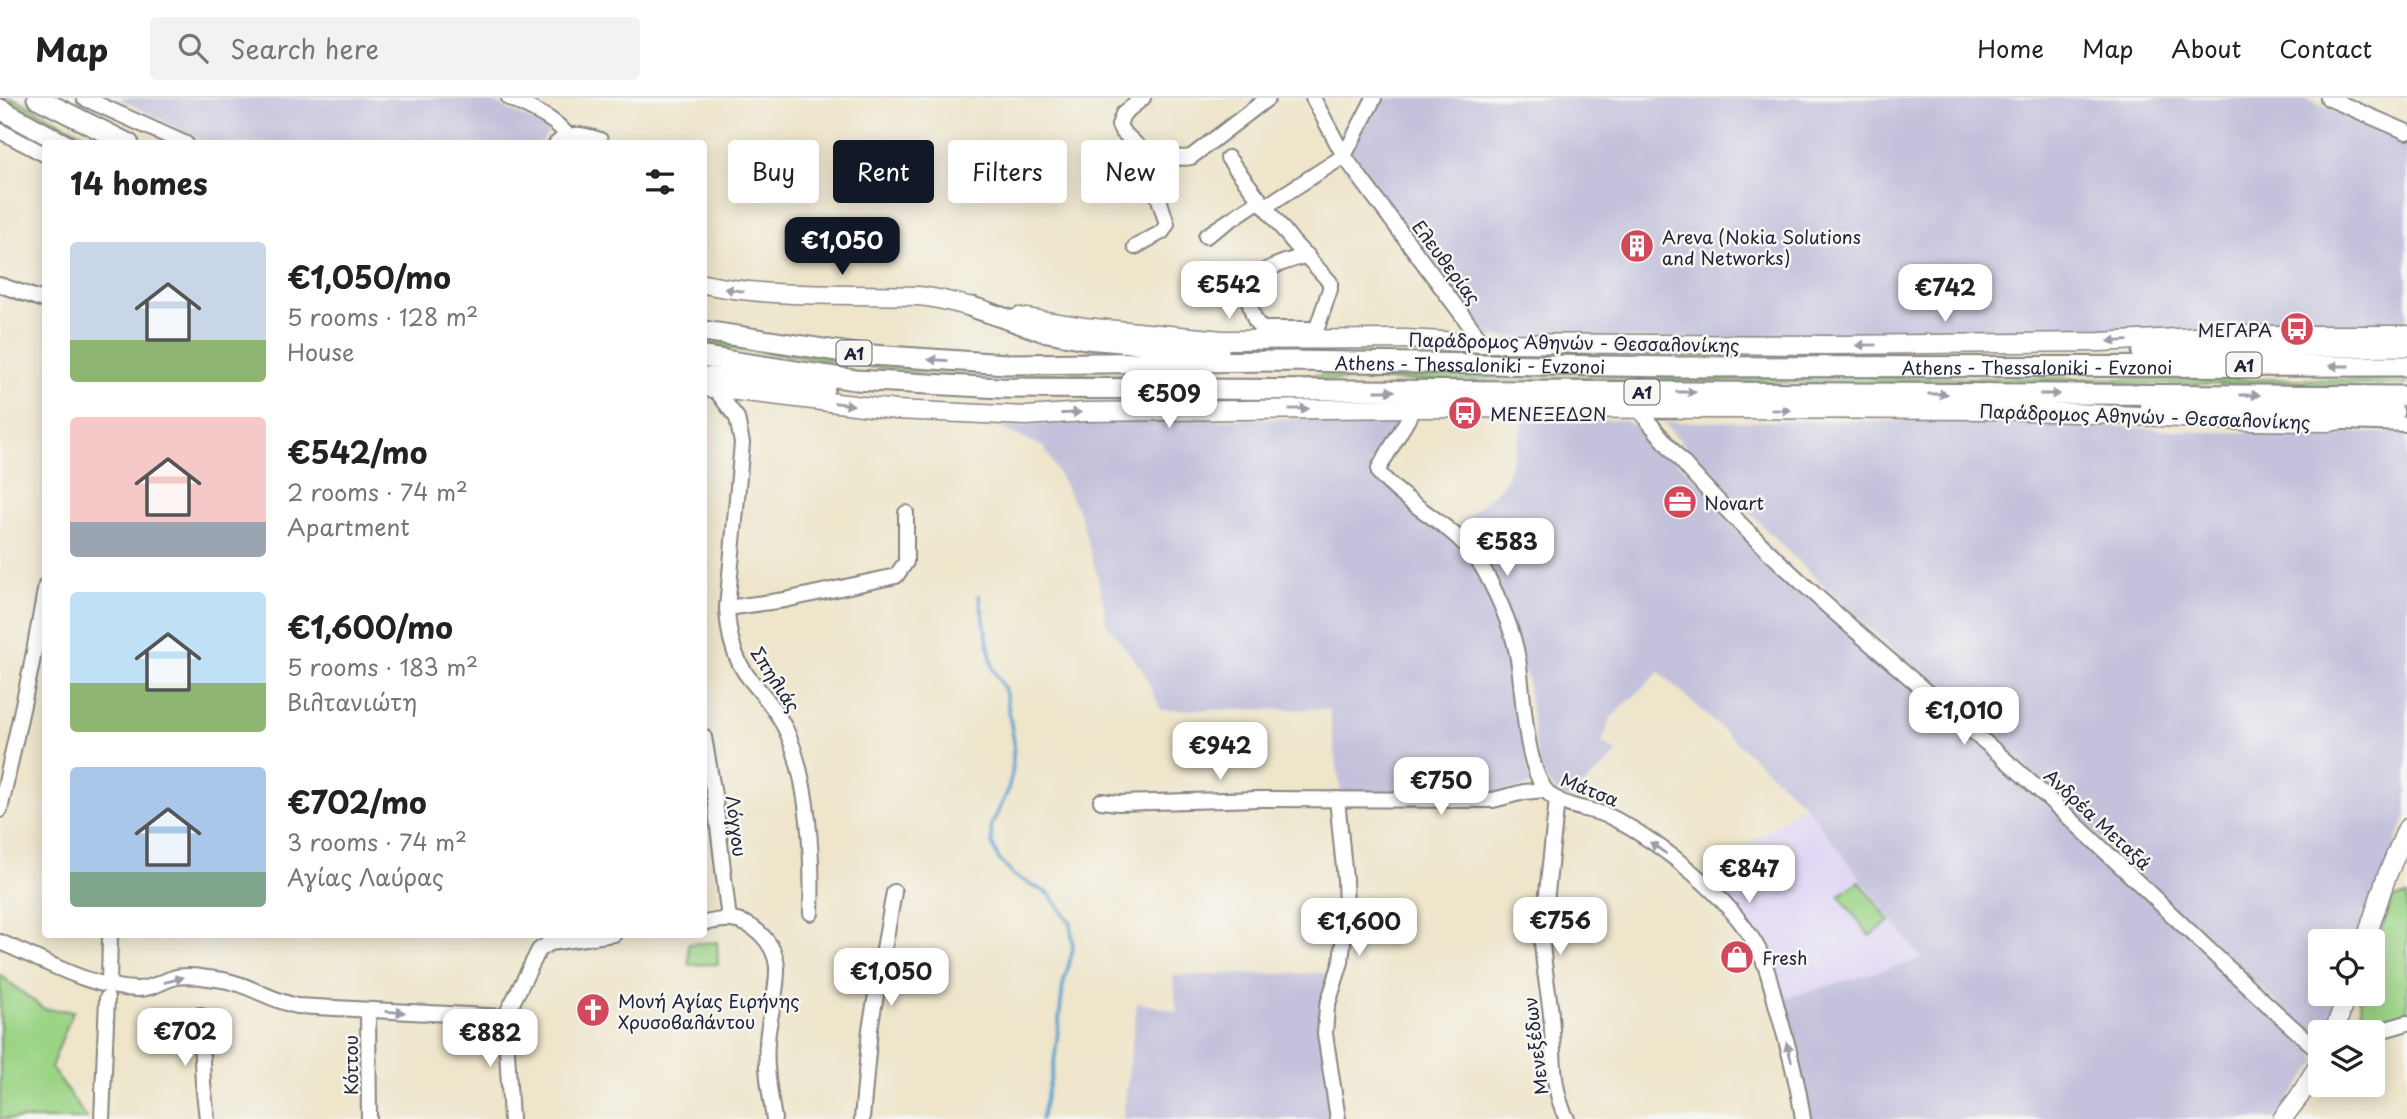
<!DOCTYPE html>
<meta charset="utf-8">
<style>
:root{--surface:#fff;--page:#f2f2f2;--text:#222;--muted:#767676;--line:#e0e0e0;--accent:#111827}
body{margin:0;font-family:"Playpen Sans",sans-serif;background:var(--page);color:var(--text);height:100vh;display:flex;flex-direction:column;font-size:26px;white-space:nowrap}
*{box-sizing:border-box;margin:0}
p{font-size:23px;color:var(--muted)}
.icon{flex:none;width:38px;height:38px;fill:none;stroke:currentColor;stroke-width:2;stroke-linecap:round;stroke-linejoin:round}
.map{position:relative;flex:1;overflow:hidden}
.panel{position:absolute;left:42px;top:42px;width:665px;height:798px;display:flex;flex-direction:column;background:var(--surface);border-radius:7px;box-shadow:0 4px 18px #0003}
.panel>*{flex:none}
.banner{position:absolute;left:728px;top:42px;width:665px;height:63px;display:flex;gap:14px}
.buttons{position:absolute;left:2308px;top:831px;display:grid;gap:14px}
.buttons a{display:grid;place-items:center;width:77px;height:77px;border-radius:7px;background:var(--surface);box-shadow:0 4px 18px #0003;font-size:35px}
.price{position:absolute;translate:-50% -60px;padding:0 16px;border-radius:14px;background:#fff;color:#222;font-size:23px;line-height:46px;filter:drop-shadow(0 2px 4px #0008)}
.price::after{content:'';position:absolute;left:50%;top:42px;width:21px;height:16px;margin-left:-10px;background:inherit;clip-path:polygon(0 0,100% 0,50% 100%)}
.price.selected{background:var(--accent);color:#fff}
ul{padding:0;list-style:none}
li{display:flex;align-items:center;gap:21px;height:175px;padding:0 28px}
li span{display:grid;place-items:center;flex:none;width:196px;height:140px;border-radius:7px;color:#555}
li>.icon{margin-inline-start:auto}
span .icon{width:84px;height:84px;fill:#fffc;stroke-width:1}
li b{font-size:30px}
h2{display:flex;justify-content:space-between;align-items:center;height:84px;padding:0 28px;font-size:30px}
.tag{padding:0 24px;border-radius:7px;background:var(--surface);box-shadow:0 4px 18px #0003;font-size:24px;line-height:63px}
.tag.selected{background:var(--accent);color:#fff}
header{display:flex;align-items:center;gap:42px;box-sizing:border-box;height:98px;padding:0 35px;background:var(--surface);border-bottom:2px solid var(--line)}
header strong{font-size:33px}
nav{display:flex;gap:38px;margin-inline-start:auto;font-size:24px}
.search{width:490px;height:63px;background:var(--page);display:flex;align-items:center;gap:18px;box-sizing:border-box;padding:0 24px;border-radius:7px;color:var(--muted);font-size:26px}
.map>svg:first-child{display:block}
.built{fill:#dfd5f5}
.industrial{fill:#c3c1db}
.green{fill:#9cd486;stroke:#5f7b60;stroke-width:2}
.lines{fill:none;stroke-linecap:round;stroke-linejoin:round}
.stream{stroke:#5aa1d0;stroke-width:3.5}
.minor-casing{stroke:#888482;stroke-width:18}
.major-casing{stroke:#888482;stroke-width:21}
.highway-casing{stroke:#888482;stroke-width:23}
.minor{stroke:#fff;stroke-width:14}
.major{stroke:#fff;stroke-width:18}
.highway{stroke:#fff;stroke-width:19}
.oneway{fill:#9c9ca7}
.labels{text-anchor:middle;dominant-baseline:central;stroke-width:5;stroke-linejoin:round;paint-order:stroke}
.shield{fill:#f6f6f2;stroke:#626272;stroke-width:2}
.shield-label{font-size:16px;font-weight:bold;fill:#22223b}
.poi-label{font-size:18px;fill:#22223b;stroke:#f6f6f2;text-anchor:start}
.street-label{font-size:18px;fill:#22223b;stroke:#f6f6f2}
</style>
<header>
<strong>Map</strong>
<div class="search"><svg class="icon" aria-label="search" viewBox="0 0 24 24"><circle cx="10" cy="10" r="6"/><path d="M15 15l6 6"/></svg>Search here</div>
<nav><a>Home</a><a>Map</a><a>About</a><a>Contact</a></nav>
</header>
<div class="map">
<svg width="2407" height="1021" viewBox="0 0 2407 1021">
<rect width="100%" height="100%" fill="#f6f6f2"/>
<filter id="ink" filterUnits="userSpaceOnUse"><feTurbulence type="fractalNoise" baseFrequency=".0143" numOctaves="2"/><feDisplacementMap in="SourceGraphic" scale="14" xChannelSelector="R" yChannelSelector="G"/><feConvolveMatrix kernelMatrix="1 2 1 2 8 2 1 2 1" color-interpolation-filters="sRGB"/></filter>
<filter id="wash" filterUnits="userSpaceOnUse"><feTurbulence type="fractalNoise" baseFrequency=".00686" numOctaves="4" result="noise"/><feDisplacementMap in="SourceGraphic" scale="28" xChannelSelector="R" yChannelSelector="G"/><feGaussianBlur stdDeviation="1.57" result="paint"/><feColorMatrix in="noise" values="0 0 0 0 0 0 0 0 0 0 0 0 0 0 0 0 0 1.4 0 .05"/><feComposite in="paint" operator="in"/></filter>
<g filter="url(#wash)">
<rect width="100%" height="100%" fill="#eee5ca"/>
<polygon class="built" points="1804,706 1922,862 1778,902 1738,816 1707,778"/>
<g class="industrial">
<polygon points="118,0 485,0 550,32 539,46 206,45"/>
<polygon points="1369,0 2304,0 2407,46 2407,229 1810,241 1470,239 1338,60"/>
<polygon points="1398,319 1400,322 1376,366 1480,471 1512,553 1530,687 1505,694 1476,697 1341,696 1329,611 1161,612 1143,573 1107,526 1097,477 1079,414 1044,349 997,329 1087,323"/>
<polygon points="1524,322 1623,322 1643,331 1679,366 2059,717 2313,954 2317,963 2275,1021 1809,1021 1806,996 1778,902 1922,861 1804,706 1659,574 1610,621 1602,645 1618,655 1568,702 1549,687 1538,665 1527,581 1483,463 1457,428 1505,385"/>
<polygon points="2032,322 2200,334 2407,335 2407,714 2361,843 2320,844 2320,896 2343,896 2329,934 2320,934 2320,944 2180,818 2046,687 1844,508 1740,406 1663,324"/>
<polygon points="1331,875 1332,1021 1123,1021 1137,904 1177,914 1173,877"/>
</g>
<g class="green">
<polygon points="1,0 13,0 100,45 88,45"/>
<polygon points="704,242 785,253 1005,274 1135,276 2407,282 2407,287 1270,282 1006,279 920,275 704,247"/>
<polygon points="1859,783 1890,823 1870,838 1839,798"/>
<polygon points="2407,798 2407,920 2367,933 2359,899 2359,896 2373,896 2373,855 2392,800"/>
<polygon points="717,844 718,866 689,867 688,846"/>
<polygon points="0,877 44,911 73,913 51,969 87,1021 0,1021"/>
</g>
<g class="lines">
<polyline class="stream" points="979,497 993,571 1005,592 1014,643 1012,676 1007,695 991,728 992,745 998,760 1013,777 1049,796 1071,825 1073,851 1063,887 1054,967 1041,1021"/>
</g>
</g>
<g filter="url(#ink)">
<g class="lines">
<g class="minor-casing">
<g id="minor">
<polyline points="84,0 186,46"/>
<path d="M509 0C532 12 560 21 573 46"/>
<polyline points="1313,0 1344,58 1483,245"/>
<polyline points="2328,0 2407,34"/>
<polyline points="0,33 46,57"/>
<path d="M556 46C570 32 584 37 600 42V46"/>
<path d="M1144 54C1160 56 1175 62 1191 59L1268 0"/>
<polyline points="1260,102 1293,144 1330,184 1330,191 1314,239"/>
<polyline points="1266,108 1344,58 1374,0"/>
<polyline points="1206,138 1260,102 1228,60"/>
<polyline points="1135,149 1162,134 1167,126 1144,54 1122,33 1119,27 1123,16 1143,0"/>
<path d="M1307 157C1283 165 1240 173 1250 207 1253 216 1254 225 1263 231H1317"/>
<polyline points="0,187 46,203"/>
<path d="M715 291 737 320 742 345 727 510C728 533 733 560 749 580 763 597 776 611 786 632 809 681 813 761 811 815"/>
<path d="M1412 310 1408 321 1379 370V375C1411 412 1460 428 1484 472 1498 498 1513 531 1518 561 1524 597 1524 660 1544 690 1559 712 1594 709 1615 721 1665 748 1728 798 1756 847 1767 866 1772 891 1778 913 1788 948 1798 984 1803 1021"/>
<path d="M1639 312C1666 345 1693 378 1723 408 1814 503 1919 585 2018 673 2121 765 2217 863 2320 954"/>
<polyline points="2343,324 2407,326"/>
<polyline points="727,510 785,502 896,478 906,464 906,415"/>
<polyline points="704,639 715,703 729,822"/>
<polyline points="1337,701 1345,781 1346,814 1341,864 1327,909 1325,936 1338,1021"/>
<path d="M1557 701 1542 842C1543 865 1547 886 1550 908 1555 944 1549 988 1567 1021"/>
<polyline points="1101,703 1118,705 1260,701 1493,702 1524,694 1545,692"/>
<polyline points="0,712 31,570 46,487"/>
<path d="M704 825C712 824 722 821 731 822 754 824 775 845 777 869 778 894 768 920 767 945 765 970 770 996 774 1021"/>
<path d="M0 844C41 861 93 891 137 891 152 891 160 884 173 880 185 876 203 879 216 881 246 884 268 902 297 908L505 919 539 852 550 845 614 836"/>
<polyline points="109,886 110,836"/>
<polyline points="368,913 369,1021"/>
<polyline points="200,917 203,985 207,1021"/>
<polyline points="505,919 511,1021"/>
<polyline points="2373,935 2407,925"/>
<polyline points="102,1021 107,900"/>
<polyline points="862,1021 870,931 894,794"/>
</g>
</g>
<g class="major-casing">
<g id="major">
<path d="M704 186C775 201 845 195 917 198 939 199 963 208 985 212"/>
<polyline points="1019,219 1084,229 1223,242 1405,241 1483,245 1833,247 2100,244 2234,237 2407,237"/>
<polyline points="704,289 896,312 1027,318 1084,314 1412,310 2005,312 2248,323 2327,324 2353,320"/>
<polyline points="2365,844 2386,780 2407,730"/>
<polyline points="2334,934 2347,896"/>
<polyline points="2282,1021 2299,999 2320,964"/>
</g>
</g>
<g class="highway-casing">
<g id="highway">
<polyline points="37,0 129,46"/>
<polyline points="0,11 64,46"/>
<polyline points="972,209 1042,233 1085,241 1219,252"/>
<path id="s1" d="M704 233 857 256 1006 266 1289 263 1675 269 2407 268"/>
<polyline points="2142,256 2261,250 2407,248"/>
<polyline points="704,259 855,282 1001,290 2407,298"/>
<polyline points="704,279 825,289"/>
<polyline points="2150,306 2174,310 2279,314 2394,314"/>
</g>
</g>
<use href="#minor" class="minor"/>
<use href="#major" class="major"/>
<use href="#highway" class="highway"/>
</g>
<defs><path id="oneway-solid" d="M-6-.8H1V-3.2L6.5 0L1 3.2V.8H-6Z" transform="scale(1.75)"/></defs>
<g class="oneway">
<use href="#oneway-solid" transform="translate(734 192) rotate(-171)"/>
<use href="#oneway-solid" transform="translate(2118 243) rotate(178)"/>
<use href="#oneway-solid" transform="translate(1866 247) rotate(179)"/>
<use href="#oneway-solid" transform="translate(938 262) rotate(-177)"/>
<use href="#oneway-solid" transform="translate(2339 268) rotate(-180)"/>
<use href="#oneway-solid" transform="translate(1385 293)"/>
<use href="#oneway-solid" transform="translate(1686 294)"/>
<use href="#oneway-solid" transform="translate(1938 296)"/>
<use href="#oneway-solid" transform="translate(2050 296)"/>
<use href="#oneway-solid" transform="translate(2250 297)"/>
<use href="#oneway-solid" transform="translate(844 306) rotate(7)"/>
<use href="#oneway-solid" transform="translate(1299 311) rotate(-1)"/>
<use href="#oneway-solid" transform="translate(1781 312) rotate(1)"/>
<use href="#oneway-solid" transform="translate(1071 315) rotate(-4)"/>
<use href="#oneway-solid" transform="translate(1658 750) rotate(-145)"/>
<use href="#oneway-solid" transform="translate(174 882) rotate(-15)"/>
<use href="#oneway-solid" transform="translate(395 914) rotate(3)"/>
<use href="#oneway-solid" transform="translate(1789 954) rotate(-105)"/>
</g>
</g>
<defs>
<g id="building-disc" transform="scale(1.75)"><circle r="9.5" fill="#d1495b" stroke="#f6f6f2"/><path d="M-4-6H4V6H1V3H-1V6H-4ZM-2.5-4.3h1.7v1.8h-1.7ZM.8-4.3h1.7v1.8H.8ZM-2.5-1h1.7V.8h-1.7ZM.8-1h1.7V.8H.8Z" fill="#fff"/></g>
<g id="bus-disc" transform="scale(1.75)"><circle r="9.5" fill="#d1495b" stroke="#f6f6f2"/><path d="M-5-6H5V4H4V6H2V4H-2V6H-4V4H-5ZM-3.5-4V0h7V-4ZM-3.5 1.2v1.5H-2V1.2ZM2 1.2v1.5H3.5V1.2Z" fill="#fff"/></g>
<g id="office-disc" transform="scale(1.75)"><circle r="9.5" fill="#d1495b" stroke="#f6f6f2"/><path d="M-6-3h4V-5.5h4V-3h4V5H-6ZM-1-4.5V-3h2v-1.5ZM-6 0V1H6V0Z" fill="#fff"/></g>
<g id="shop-disc" transform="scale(1.75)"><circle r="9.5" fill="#d1495b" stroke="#f6f6f2"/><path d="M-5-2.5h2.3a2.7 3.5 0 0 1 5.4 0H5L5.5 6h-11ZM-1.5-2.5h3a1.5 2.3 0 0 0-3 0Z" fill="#fff"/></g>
<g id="church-disc" transform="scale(1.75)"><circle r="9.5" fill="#d1495b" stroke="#f6f6f2"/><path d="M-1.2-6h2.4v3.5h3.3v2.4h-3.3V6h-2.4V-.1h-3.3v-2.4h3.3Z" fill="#fff"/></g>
</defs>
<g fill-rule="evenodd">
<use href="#building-disc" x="1637" y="148"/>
<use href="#bus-disc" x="2297" y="231"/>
<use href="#bus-disc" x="1465" y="315"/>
<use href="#office-disc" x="1680" y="404"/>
<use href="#shop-disc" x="1737" y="859"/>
<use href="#church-disc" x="593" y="912"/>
</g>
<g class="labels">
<g class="shield">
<rect x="836.5" y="242.5" width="35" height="25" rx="5"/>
<rect x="2226.5" y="254.5" width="35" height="25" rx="5"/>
<rect x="1624.5" y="281.5" width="35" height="25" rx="5"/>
</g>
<g class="shield-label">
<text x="854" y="255">Α1</text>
<text x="2244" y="267">Α1</text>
<text x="1642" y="294">Α1</text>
</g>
<g class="poi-label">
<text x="1662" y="138">Areva (Nokia Solutions<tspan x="1662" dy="21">and Networks)</tspan></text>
<text x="2272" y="231" text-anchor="end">ΜΕΓΑΡΑ</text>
<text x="1490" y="315">ΜΕΝΕΞΕΔΩΝ</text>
<text x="1704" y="404">Novart</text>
<text x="1762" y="859">Fresh</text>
<text x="618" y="902">Μονή Αγίας Ειρήνης<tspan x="618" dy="21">Χρυσοβαλάντου</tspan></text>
</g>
<g class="street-label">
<text transform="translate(1447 164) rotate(53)">Ελευθερίας</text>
<text transform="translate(1574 244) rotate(1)">Παράδρομος Αθηνών - Θεσσαλονίκης</text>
<text stroke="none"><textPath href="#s1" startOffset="768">Athens - Thessaloniki - Evzonoi</textPath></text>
<text stroke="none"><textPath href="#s1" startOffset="1335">Athens - Thessaloniki - Evzonoi</textPath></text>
<text transform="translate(2145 318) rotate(2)">Παράδρομος Αθηνών - Θεσσαλονίκης</text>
<text transform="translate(776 581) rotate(57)">Σπηλιάς</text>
<text transform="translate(1590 691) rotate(22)">Μάτσα</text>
<text transform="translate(2098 721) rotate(43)">Ανδρέα Μεταξά</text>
<text transform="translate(737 728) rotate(83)">Λόγγου</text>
<text transform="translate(1535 948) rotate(-97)">Μενεξέδων</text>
<text transform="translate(350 967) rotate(-90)">Κόττου</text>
</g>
</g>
</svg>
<div class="buttons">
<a><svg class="icon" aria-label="locate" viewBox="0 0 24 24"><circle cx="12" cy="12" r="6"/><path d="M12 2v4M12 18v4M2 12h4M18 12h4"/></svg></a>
<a><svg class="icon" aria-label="layers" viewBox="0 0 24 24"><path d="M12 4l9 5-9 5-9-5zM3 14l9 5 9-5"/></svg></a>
</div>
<b class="price selected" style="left:842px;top:179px">€1,050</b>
<b class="price" style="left:1229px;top:223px">€542</b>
<b class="price" style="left:1945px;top:226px">€742</b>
<b class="price" style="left:1169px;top:332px">€509</b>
<b class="price" style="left:1507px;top:480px">€583</b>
<b class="price" style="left:1964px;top:649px">€1,010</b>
<b class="price" style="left:1220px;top:684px">€942</b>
<b class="price" style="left:1441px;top:719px">€750</b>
<b class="price" style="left:1749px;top:807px">€847</b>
<b class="price" style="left:1560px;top:859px">€756</b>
<b class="price" style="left:1359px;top:860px">€1,600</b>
<b class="price" style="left:891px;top:910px">€1,050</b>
<b class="price" style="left:185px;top:970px">€702</b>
<b class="price" style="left:490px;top:971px">€882</b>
<div class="banner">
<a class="tag">Buy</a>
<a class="tag selected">Rent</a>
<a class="tag">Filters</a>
<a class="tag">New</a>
</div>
<section class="panel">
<h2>14 homes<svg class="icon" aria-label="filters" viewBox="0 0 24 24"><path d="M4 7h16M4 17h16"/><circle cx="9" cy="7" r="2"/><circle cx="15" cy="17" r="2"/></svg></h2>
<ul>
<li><span style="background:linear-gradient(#c9d6e8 70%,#8fb573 0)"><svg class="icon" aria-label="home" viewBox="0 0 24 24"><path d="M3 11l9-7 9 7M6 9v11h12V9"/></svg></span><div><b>€1,050/mo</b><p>5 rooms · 128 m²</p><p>House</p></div></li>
<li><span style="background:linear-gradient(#f6c9c9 75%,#9aa5b1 0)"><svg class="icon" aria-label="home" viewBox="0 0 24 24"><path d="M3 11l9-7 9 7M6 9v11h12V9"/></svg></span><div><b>€542/mo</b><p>2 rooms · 74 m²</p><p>Apartment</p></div></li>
<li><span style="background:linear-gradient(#bfe0f5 65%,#8fb573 0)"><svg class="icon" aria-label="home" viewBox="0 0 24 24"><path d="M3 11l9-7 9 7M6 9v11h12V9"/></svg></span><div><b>€1,600/mo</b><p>5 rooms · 183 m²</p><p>Βιλτανιώτη</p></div></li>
<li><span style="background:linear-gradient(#a9c7e8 75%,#7fa58c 0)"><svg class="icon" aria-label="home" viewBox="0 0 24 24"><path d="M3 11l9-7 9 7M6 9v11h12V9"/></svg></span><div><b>€702/mo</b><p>3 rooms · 74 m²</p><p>Αγίας Λαύρας</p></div></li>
</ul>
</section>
</div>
